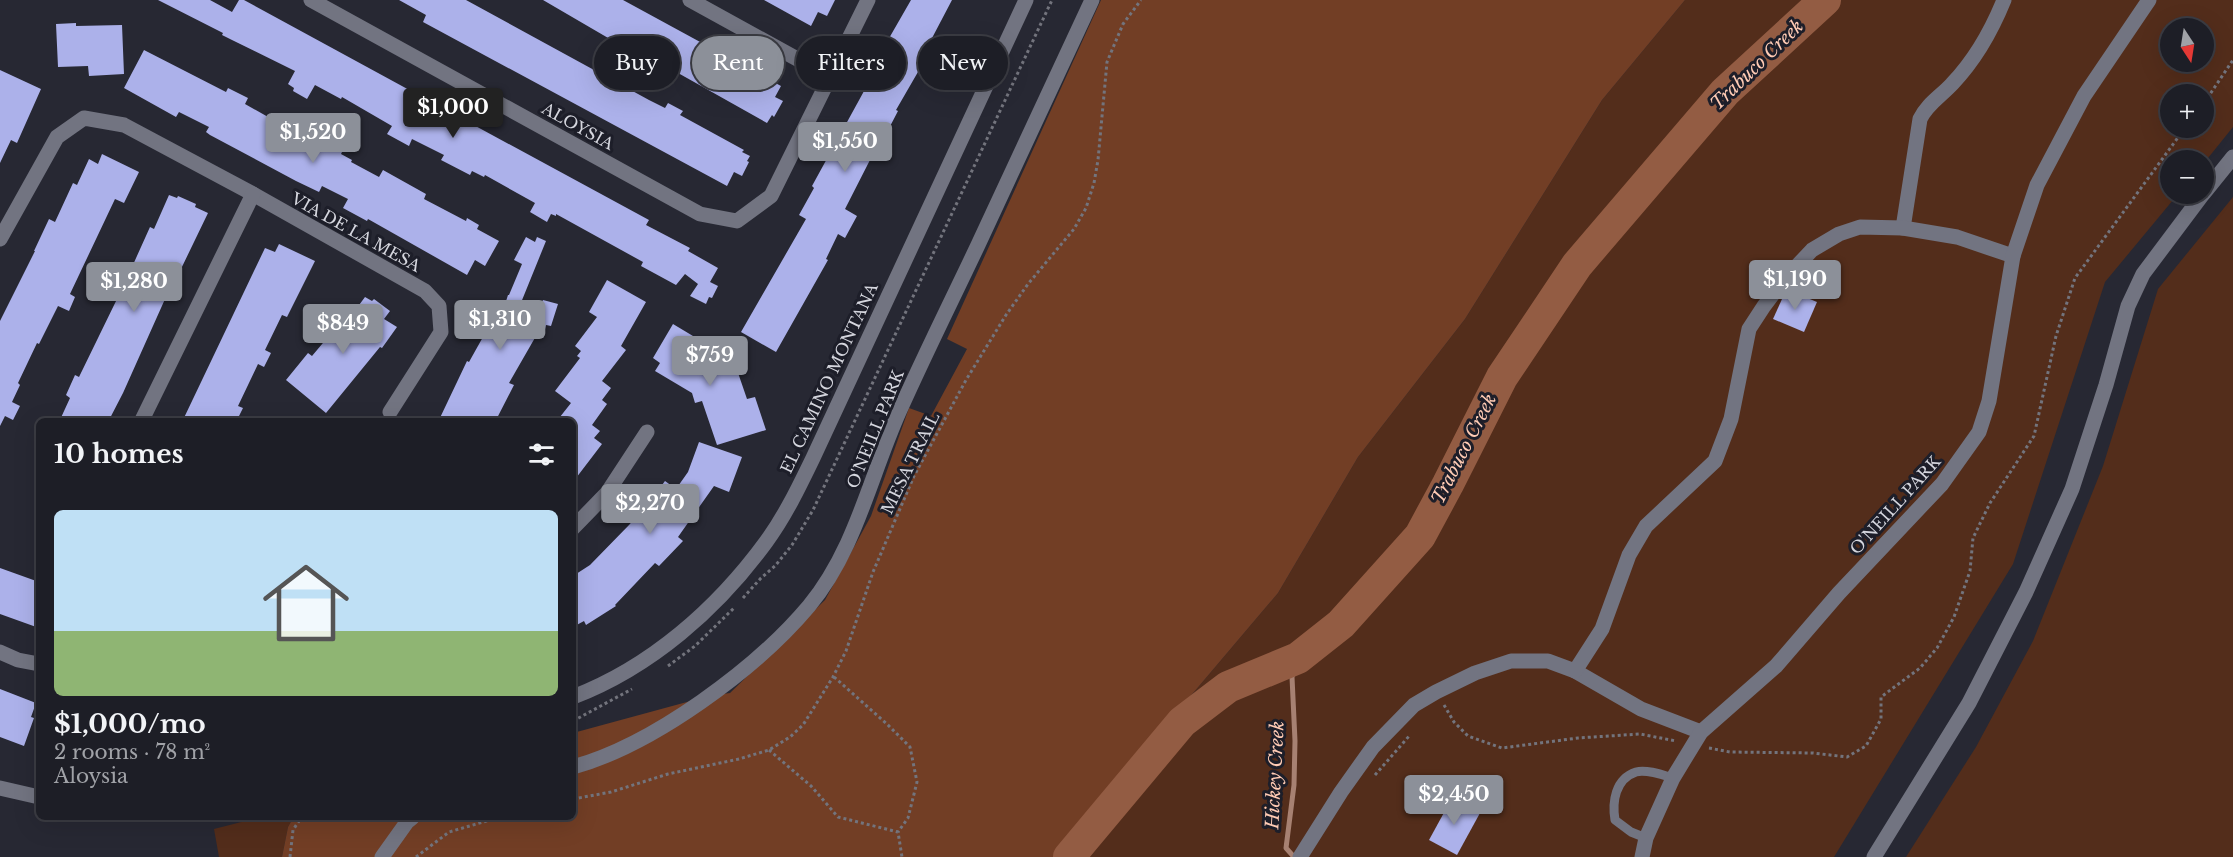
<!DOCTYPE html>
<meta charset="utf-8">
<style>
:root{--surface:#1d1e26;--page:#25272e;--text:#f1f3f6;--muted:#a0a2a7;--line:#3b3c43;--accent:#8c9099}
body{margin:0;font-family:"Libre Baskerville",serif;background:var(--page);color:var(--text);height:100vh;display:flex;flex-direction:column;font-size:22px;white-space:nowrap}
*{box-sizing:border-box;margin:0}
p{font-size:20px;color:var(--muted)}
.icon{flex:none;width:33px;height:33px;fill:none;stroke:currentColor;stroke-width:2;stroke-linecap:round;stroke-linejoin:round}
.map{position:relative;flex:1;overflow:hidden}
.drawer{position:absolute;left:36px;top:418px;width:540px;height:402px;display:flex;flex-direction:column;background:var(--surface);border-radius:9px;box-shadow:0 6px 24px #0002,0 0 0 2px var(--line)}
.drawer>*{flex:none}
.banner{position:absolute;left:594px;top:36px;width:570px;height:54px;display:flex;gap:12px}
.needle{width:39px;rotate:168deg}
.controls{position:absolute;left:2160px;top:18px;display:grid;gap:12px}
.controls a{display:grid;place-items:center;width:54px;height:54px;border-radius:50%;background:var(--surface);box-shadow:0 6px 24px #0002,0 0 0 2px var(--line);font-size:30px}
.price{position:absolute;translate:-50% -51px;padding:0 14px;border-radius:6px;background:var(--accent);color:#fff;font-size:20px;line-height:39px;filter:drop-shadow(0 2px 3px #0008)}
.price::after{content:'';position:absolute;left:50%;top:36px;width:18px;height:14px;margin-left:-9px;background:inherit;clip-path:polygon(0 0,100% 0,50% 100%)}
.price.current{background:#222;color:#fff}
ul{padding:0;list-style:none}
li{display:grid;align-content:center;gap:12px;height:318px;padding:0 18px}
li+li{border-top:2px solid var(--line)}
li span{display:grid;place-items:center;height:186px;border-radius:9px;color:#555}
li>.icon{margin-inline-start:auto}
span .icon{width:108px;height:108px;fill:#fffc;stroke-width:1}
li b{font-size:26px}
h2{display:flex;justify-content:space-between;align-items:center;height:72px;padding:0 18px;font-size:26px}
.chip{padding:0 21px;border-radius:27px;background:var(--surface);box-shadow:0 6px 24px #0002,0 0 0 2px var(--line);font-size:21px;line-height:54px}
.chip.current{background:var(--accent);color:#fff}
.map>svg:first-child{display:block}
.green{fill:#532d1b;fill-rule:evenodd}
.forest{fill:#723e25}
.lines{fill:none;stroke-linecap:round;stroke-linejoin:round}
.stream{stroke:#a78172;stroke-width:5}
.river{stroke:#935c43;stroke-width:32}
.building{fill:#acb1ea}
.path{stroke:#73747d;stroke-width:3;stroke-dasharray:3 3;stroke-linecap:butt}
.service{stroke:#727481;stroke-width:9}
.minor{stroke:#727481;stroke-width:15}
.tertiary{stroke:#727481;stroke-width:15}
.secondary{stroke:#727481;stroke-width:15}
.labels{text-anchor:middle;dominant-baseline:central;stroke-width:6;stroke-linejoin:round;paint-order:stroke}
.street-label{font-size:16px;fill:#d5d6de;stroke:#1d1e29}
.water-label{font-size:18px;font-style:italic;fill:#ffcbb4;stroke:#1d1e29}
</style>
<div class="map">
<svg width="2233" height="857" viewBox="0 0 2233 857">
<rect width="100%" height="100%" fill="#272833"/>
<g class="green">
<path d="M1685 0H2233V127L2204 163V160H2170V194H2178L2105 282 2013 564 1834 857H1061L1088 817 1278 593 1358 457 1465 319 1602 100ZM2170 28H2204V62H2170ZM2170 94H2204V128H2170Z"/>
<polygon points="2233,197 2233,857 1906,857 1976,747 2033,641 2103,466 2158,289"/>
<polygon points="257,818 293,818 288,827 282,857 219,857 214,829"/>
</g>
<polygon class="forest" points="1101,0 1685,0 1602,100 1465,319 1358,457 1278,593 1088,817 1061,857 282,857 288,827 293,818 573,818 573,733 709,696 730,693 825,600 871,516 909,408 931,416 967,349 947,339"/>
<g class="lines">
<polyline class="stream" points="1294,857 1286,848 1294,785 1295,741 1292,677 1298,658"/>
<polyline class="river" points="1069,857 1182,722 1228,687 1298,658 1341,624 1420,536 1448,484 1502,377 1577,265 1725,92 1825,0"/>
</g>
<g class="building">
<polygon points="158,0 210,0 232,12 239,0 244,0 435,104 430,112 455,125 459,117 649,220 646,225 690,248 688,251 718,268 710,282 718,286 712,298 709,297 706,304 690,296 698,284 685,274 676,285 641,266 643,262 556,214 556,216 551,214 547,222 530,212 535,203 485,175 484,177 472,171 470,175 441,160 444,155 412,139 409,146 387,134 392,126 342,97 341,99 315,85 307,99 293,91 294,88 288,84 295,71 232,40 222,35 223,33"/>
<polygon points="399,0 466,0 649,100 665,108 668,103 683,111 680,115 744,150 742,152 750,156 747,161 749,162 742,176 734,172 727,186 423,22 426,15"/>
<polygon points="543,0 623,0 781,86 775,97 783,101 774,117 772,115 767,123 662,64 661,66 640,55 641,53 615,42"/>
<polygon points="764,0 835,0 827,16 818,12 811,26"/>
<polygon points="911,0 952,0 931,40 933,41 920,64 922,65 896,110 898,111 873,159 871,158 845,209 857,216 845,238 838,234 826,259 828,260 776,352 741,332 806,219 799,215 814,188 812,186 875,71 873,70 888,40"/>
<polygon points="76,23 76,26 122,25 124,74 89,76 88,66 58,67 56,24"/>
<polygon points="144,50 226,92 228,88 248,98 245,104 284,126 321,144 323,139 343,150 341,154 352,160 351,162 379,177 383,170 426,194 424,199 466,221 467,218 479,225 477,229 499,241 485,266 475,260 467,275 368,219 367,221 343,208 348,199 322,186 319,192 296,181 210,135 206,132 209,127 179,112 176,117 124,88"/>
<polygon points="0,70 41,89 17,143 11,140 0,163"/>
<polygon points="102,154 139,172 124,203 115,199 70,294 75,297 69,311 58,306 39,344 37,343 18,383 20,385 12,402 20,406 13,420 5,416 0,426 0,321 35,251 34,251 49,219 55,222 73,183 77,185 89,159 98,164"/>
<polygon points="169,195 177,198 178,196 196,204 195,207 208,213 180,271 178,270 123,393 108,422 59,422 70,398 66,395 75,375 79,377 117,299 111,296 126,264 132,267 150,227 154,229"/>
<polygon points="526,237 535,242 537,237 546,241 516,315 531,322 543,300 558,304 551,326 546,325 543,338 536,336 509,383 514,385 495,422 438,422 467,361 469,362 488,328 496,332 508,295 509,295 522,264 514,260"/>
<polygon points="279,244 315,261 287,317 282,315 265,350 271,353 264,367 258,364 238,406 243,408 236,422 182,422 265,248 275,252"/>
<polygon points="607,280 646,302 621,346 626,350 602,381 611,388 602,400 607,404 592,425 600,431 594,438 602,444 573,482 573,422 556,422 571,403 555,391 580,358 577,356 581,351 575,346 597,317 589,312"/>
<polygon points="1788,290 1817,302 1804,332 1773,319 1782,299"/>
<polygon points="365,297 372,301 374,299 390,311 384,319 397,327 382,348 380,347 326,413 286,380 308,353 312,356 338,325 342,328"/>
<polygon points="673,324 703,342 687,368 727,355 731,368 736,367 747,399 755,397 766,430 717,445 702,401 695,403 692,393 655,371 660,363 653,358"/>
<polygon points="699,442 742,457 729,492 714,486 678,537 683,541 659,566 655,563 615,605 616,606 586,625 584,621 573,627 573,576 590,565 629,525 647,505 665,481 676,489 688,472"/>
<polygon points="0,568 39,582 39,628 0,614"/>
<polygon points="0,689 36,703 31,717 34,718 24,746 0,737"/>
<polygon points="1452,798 1480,813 1457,855 1429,840"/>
</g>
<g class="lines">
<g class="path">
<polyline points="2204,103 2233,60"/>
<polyline points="743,598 761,578 775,566 792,545 813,510 1052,0"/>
<polyline points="668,666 695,646 735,607"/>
<polyline points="834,677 887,724 910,747 917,782 908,818 898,832"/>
<polyline points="1444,705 1454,722 1468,736 1502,748 1578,738 1640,734 1676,741"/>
<polyline points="573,721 632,689"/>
<polyline points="1709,748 1730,752 1813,753 1847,757 1866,746 1881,719 1881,697 1920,668 1937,648 1954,617 1970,571 1973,538 1990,503 2034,436 2056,336 2075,278 2185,128"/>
<polyline points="769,750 811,786 838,817 898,832 902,857"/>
<polyline points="1375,775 1410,735"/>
<polyline points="573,799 611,792 668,774 739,759 769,750 790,737 803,725 833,677 846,651 873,572 914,476 966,380 1006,315 1028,284 1074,229 1086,208 1094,183 1098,160 1107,62 1123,24 1141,0"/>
<polyline points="290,857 293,830 301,818"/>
<polyline points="416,857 449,832 497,818"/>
</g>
<path class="service" d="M1646 838 1631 832 1615 820C1612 802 1615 779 1636 772 1646 769 1663 775 1673 778"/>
<g class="minor">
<polyline points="311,0 700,214 737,221 771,196 868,0"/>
<polyline points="690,0 830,77"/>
<path d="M1903 228 1920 119C1927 104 1941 96 1952 84 1976 59 1991 32 2004 0"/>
<polyline points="0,239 57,137 84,118 124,125 253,194 425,291 439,306 441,332 390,412"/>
<polyline points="141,422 253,194"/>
<polyline points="573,528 607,493 647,432"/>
<polyline points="0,652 18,660 39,664"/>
<polyline points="1575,671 1641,709 1701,732"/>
<path d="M573 767C653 745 756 669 809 606 856 549 870 476 900 410 925 354 952 300 978 245 1017 163 1054 81 1092 0"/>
<polyline points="382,857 407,822 412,818"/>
<polyline points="1300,857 1341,792 1373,747 1414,705 1436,692 1475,673 1511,661 1548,661 1575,671 1602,629 1629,555 1646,526 1715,461 1731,419 1749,329 1764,306 1783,281 1812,250 1839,234 1860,227 1903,228 1957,237 2013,256"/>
<polyline points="1642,857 1646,838 1673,778 1701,732 1776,666 1839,593 1942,484 1979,432 1989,401 2013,256 2037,185 2084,96 2149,0"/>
</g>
<g class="tertiary">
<path d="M573 697C651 667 717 609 766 542 785 516 799 487 813 458L1026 0"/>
<polyline points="0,788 39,797"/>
</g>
<g class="secondary">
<polyline points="2204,193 2233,157"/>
<polyline points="1874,857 1969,703 2026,592 2072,489 2106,385 2128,306 2143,274 2203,194"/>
</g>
</g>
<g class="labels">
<g class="street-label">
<text transform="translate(578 126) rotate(29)">ALOYSIA</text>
<text transform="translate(356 232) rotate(29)">VIA DE LA MESA</text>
<text transform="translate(829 378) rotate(-65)">EL CAMINO MONTANA</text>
<text transform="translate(875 429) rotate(-68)">O'NEILL PARK</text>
<text transform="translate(910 463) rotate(-64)">MESA TRAIL</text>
<text transform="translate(1895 505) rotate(-48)">O'NEILL PARK</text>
</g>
<g class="water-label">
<text transform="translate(1757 65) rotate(-44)">Trabuco Creek</text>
<text transform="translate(1464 449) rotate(-63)">Trabuco Creek</text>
<text transform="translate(1275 775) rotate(-87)">Hickey Creek</text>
</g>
</g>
</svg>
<div class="controls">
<a><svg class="needle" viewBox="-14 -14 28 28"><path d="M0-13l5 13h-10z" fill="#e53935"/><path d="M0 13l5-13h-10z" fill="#a0a2a7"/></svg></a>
<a>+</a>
<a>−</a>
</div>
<b class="price current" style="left:453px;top:139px">$1,000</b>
<b class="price" style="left:313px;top:164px">$1,520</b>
<b class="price" style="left:845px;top:173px">$1,550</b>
<b class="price" style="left:1795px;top:311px">$1,190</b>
<b class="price" style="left:134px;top:313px">$1,280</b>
<b class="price" style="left:500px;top:351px">$1,310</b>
<b class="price" style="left:343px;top:355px">$849</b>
<b class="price" style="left:710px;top:387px">$759</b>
<b class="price" style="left:650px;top:535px">$2,270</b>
<b class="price" style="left:1454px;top:826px">$2,450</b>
<div class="banner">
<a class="chip">Buy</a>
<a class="chip current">Rent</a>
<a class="chip">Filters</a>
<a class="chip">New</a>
</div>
<section class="drawer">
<h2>10 homes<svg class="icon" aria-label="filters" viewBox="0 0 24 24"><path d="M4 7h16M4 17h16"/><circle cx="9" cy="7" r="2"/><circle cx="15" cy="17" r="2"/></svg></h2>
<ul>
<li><span style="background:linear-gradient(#bfe0f5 65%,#8fb573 0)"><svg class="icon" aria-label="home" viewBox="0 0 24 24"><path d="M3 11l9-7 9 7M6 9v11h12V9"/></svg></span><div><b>$1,000/mo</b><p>2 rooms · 78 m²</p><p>Aloysia</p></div></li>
</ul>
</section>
</div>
